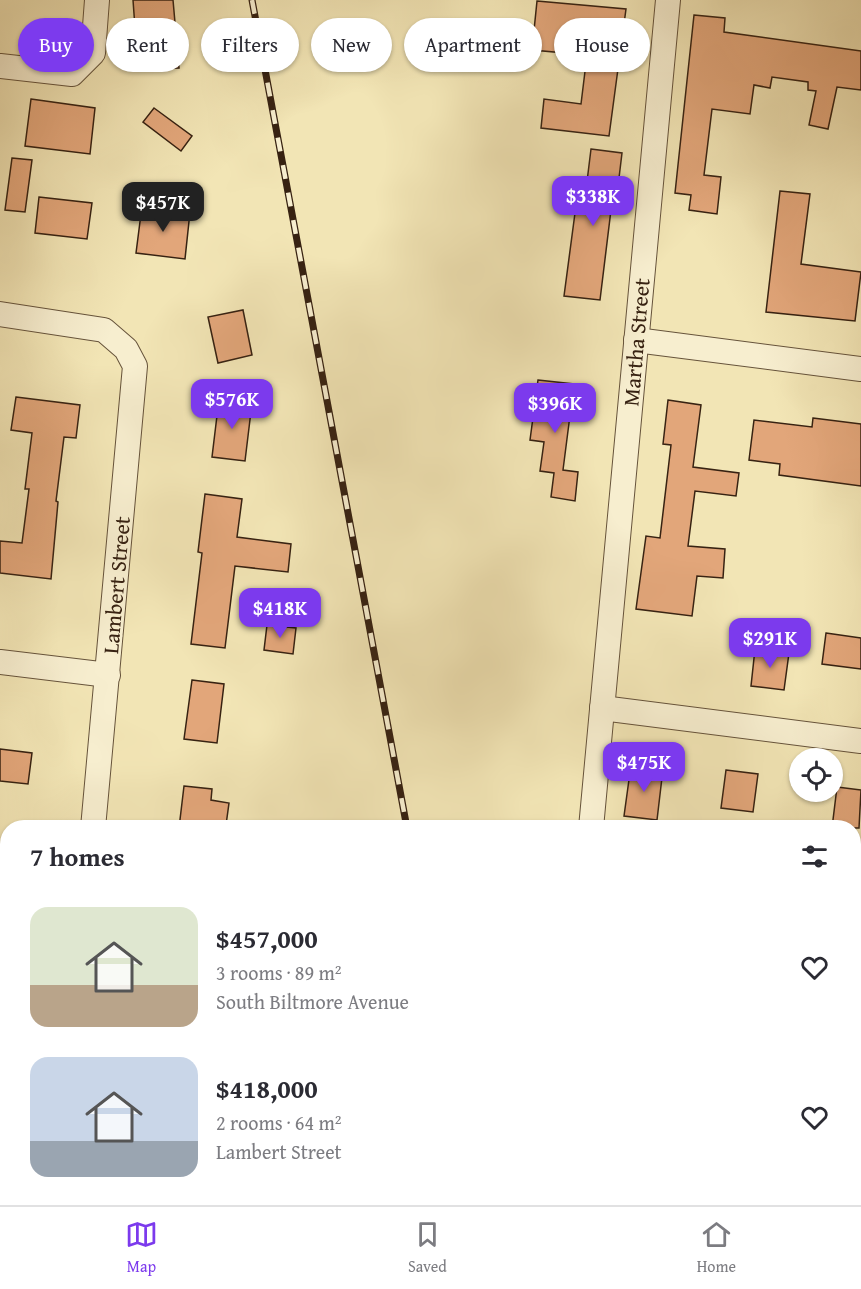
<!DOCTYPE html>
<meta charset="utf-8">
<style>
:root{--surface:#fff;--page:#f2f2f3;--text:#2b2b33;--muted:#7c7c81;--line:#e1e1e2;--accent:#7c3aed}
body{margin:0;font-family:"Gentium Book Plus",serif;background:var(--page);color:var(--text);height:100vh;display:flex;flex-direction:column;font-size:22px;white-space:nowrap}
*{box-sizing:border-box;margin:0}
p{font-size:20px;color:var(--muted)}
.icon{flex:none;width:33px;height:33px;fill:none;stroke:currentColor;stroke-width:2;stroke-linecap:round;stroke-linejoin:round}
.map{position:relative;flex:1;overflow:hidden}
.drawer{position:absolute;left:0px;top:820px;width:861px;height:386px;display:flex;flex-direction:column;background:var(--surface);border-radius:24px 24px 0 0;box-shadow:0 2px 4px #0004}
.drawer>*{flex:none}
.hud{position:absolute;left:18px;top:18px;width:825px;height:54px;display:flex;gap:12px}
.fabs{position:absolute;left:789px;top:748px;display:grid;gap:12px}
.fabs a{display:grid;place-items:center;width:54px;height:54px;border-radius:50%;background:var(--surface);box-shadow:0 2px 4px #0004;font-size:30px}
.price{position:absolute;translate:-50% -51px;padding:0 14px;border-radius:12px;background:var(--accent);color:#fff;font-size:20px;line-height:39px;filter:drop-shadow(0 2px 3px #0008)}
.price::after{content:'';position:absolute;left:50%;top:36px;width:18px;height:14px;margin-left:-9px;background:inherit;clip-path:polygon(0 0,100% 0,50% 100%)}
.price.selected{background:#222;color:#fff}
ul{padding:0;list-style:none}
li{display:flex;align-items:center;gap:18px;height:150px;padding:0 30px}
li span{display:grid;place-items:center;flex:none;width:168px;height:120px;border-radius:18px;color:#555}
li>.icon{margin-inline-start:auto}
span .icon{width:72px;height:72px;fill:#fffc;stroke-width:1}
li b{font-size:26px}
h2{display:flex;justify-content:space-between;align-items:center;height:72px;padding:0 30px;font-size:26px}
.tag{padding:0 21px;border-radius:27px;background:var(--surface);box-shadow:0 2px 4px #0004;font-size:21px;line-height:54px}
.tag.selected{background:var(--accent);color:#fff}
.dock{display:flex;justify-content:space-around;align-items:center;height:84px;border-top:2px solid var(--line);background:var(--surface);font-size:16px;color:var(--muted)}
.dock a{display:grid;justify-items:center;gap:3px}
.dock .selected{color:var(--accent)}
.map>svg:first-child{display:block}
.building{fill:#e2a67a;stroke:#372212;stroke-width:1.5}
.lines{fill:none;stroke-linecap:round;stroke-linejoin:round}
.minor-casing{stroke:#66533b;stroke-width:26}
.minor{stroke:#f7eecf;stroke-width:24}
.rail-casing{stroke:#372212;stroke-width:7}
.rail{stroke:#f7eecf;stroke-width:4.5;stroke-dasharray:14;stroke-linecap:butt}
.labels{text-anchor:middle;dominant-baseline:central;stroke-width:4.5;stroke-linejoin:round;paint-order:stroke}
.street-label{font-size:22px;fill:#372212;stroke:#f7eecf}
</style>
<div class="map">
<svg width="861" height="1205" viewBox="0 0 861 1205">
<rect width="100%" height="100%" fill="#f2e5b5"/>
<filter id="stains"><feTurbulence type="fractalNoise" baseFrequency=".00333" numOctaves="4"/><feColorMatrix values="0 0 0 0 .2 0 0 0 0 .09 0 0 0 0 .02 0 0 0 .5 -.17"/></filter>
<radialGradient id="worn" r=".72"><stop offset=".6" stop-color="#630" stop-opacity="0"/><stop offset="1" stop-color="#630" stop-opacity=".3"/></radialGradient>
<g class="building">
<polygon points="133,0 173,0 179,68 138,69"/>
<polygon points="537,1 626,9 609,136 541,128 544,99 581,104 587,55 532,50"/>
<polygon points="694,15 725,18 724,32 861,51 861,90 837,87 828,129 809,125 816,91 808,90 808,82 772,77 770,88 754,85 750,114 712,109 704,175 721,177 717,214 689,210 691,195 675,193"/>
<polygon points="501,34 532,37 529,64 498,61"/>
<polygon points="31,99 95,108 90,154 25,146"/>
<polygon points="154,108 192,136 181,151 143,122"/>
<polygon points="591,149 622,153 615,211 611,210 600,300 564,296 575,213 583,214"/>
<polygon points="12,158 32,160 25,212 5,210"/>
<polygon points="780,191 810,194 801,264 861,272 855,321 766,312"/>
<polygon points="39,197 92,203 87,239 35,233"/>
<polygon points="142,206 190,212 185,259 136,253"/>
<polygon points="243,310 252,355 218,363 208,317"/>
<polygon points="538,380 574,384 563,470 578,472 575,501 551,497 554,473 540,471 544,442 530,440"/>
<polygon points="16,397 80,405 76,438 64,437 56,501 58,502 51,579 0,573 0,541 22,543 29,489 25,489 32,433 11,430"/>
<polygon points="219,399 252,403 245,461 212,457"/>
<polygon points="668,400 701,405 693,467 739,473 736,496 695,491 688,546 725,549 723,578 697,576 692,616 636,609 646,536 660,538 671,445 663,444"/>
<polygon points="813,418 861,424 861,486 779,475 780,464 749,460 754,420 812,427"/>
<polygon points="205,494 242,499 237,537 291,544 288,572 235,566 225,648 191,644 202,553 198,552"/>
<polygon points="267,625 296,628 293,654 264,650"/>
<polygon points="826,633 861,638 861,669 822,664"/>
<polygon points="755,649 789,653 784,690 751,686"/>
<polygon points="192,680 224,684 217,743 184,739"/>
<polygon points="0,749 32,753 28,784 0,781"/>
<polygon points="631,765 663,769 657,820 624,816"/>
<polygon points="726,770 758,774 753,812 721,808"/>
<polygon points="184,786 212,789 211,800 229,803 226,825 210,823 209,828 179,828"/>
<polygon points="837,787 861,790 859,828 832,828"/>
</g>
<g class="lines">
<g class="minor-casing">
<g id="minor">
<polyline points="0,66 72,74 93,53 97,0"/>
<polyline points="0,314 104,330 126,349 135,366 93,828"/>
<polyline points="636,340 861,369"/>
<polyline points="0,662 108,675"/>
<polyline points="602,708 861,741"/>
<polyline points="591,828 668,0"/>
<polyline points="0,1061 5,1004"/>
</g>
</g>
<use href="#minor" class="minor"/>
<g class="rail-casing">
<g id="rail">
<polyline points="252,0 407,828"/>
<polyline points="476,1198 478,1205"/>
</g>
</g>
<use href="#rail" class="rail"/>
</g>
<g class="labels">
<g class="street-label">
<text transform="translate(636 342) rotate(-85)">Martha Street</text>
<text transform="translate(116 585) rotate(-85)">Lambert Street</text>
</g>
</g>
<rect width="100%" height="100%" filter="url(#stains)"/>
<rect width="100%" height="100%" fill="url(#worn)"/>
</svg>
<div class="fabs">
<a><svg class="icon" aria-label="locate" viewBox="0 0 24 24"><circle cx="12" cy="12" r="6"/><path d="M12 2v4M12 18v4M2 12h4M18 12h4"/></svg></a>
</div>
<b class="price" style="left:593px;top:227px">$338K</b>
<b class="price selected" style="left:163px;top:233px">$457K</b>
<b class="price" style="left:232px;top:430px">$576K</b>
<b class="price" style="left:555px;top:434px">$396K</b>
<b class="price" style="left:280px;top:639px">$418K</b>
<b class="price" style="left:770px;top:669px">$291K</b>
<b class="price" style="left:644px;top:793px">$475K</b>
<div class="hud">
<a class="tag selected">Buy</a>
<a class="tag">Rent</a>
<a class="tag">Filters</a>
<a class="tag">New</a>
<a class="tag">Apartment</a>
<a class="tag">House</a>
</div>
<section class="drawer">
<h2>7 homes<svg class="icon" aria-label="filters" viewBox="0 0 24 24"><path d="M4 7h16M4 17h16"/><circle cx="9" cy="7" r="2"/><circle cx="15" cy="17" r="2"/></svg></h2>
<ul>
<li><span style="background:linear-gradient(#dfe7d0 65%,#b9a48a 0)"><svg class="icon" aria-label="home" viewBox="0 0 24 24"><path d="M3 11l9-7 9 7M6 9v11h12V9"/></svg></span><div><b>$457,000</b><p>3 rooms · 89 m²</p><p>South Biltmore Avenue</p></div><svg class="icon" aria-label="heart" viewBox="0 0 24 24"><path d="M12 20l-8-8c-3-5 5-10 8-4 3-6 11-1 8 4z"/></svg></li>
<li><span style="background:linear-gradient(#c9d6e8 70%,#9aa5b1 0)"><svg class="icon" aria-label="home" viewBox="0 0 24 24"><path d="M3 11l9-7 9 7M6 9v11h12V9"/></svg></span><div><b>$418,000</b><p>2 rooms · 64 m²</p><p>Lambert Street</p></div><svg class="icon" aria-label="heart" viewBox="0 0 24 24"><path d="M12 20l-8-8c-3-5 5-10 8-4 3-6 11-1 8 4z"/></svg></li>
</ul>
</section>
</div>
<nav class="dock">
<a class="selected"><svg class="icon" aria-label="map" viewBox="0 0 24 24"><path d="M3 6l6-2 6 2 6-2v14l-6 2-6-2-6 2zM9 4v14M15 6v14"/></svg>Map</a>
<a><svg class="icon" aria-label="saved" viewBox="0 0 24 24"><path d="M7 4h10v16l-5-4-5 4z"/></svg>Saved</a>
<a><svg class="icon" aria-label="home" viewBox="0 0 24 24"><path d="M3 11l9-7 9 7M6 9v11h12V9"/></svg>Home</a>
</nav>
